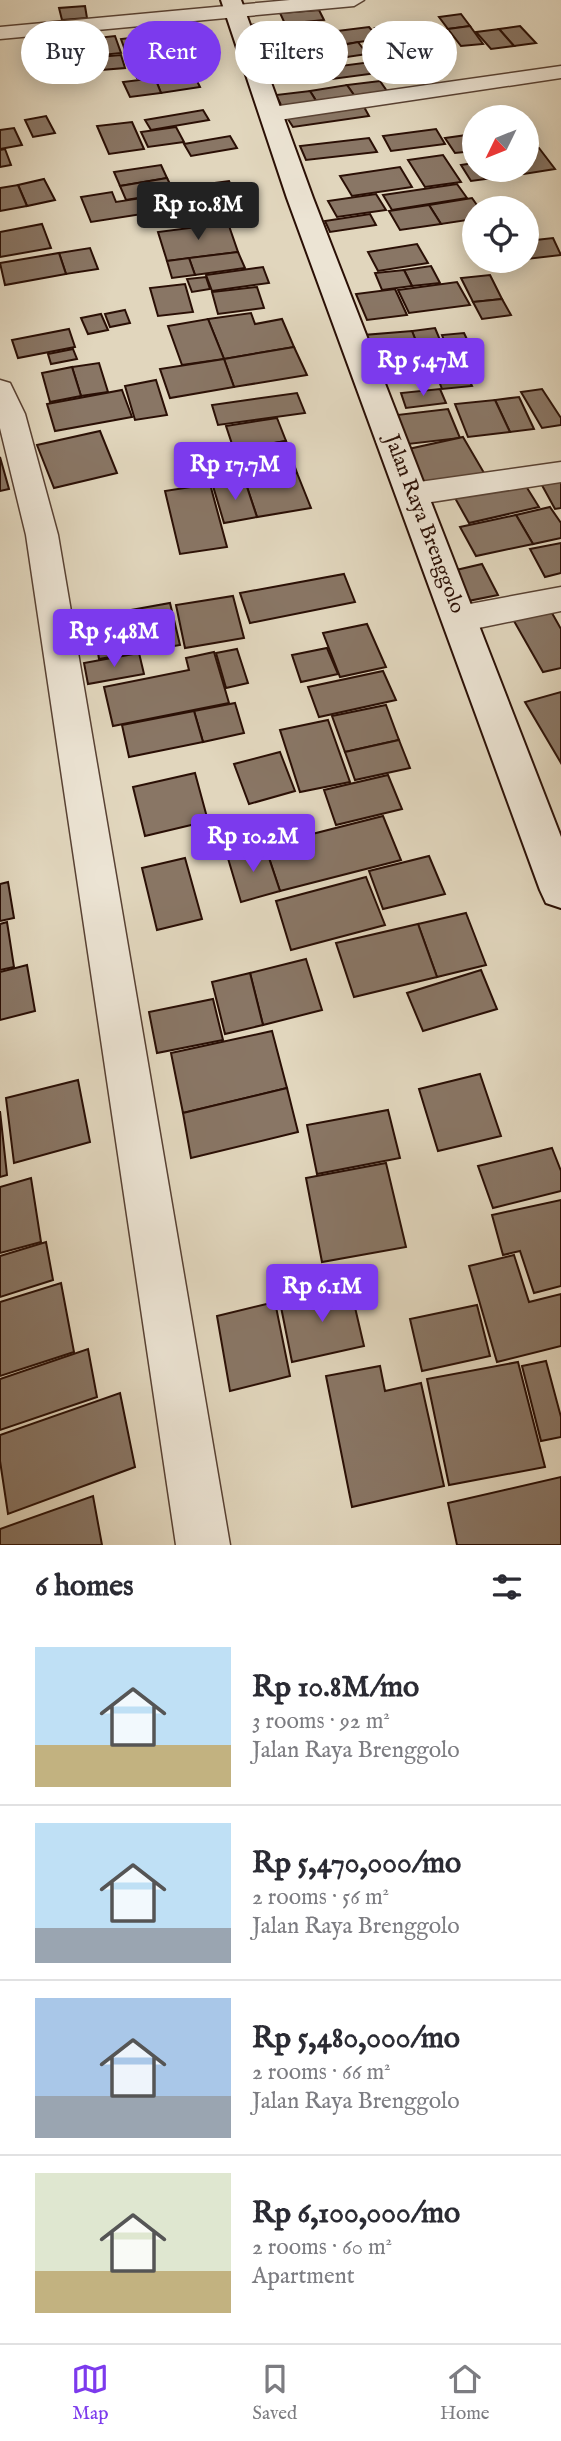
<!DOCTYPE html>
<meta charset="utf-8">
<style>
:root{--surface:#fff;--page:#f2f2f3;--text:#2b2b33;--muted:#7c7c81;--line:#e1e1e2;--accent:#7c3aed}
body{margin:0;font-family:"IM FELL English",serif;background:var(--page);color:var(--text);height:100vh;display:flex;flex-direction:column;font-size:26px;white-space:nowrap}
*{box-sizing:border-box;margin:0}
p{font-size:23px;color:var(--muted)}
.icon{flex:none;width:38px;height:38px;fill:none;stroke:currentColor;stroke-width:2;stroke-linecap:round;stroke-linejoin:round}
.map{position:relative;height:1545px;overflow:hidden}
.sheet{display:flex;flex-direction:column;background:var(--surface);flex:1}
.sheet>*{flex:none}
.banner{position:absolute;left:21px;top:21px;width:520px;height:63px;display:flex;gap:14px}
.needle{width:46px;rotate:227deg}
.buttons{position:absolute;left:462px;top:105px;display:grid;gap:14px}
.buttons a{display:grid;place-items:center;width:77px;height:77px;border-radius:50%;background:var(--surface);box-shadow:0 4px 18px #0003;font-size:35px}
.price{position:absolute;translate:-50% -60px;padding:0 16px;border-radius:7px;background:var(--accent);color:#fff;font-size:23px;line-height:46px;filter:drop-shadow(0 2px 4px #0008)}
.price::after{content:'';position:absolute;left:50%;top:42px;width:21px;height:16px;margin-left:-10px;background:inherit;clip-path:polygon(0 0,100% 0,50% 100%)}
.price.current{background:#222;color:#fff}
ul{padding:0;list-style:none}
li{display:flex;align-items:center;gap:21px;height:175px;padding:0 35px}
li+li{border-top:2px solid var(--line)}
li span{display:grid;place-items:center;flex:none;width:196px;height:140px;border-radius:0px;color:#555}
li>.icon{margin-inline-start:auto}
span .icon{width:84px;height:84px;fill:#fffc;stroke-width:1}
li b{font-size:30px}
h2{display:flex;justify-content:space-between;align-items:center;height:84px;padding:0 35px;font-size:30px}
.pill{padding:0 24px;border-radius:32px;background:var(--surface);box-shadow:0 4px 18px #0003;font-size:24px;line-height:63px}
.pill.current{background:var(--accent);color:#fff}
.menu{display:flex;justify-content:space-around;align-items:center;height:98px;border-top:2px solid var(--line);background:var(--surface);font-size:19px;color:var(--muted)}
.menu a{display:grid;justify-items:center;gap:4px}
.menu .current{color:var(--accent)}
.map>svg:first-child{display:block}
.building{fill:#897665;stroke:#2a0f05;stroke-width:2}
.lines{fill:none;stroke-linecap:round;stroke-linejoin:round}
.minor-casing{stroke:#584133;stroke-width:3}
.secondary-casing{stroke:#2a0f05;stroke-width:4}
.minor{fill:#ece4d4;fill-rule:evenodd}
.secondary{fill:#ece4d4;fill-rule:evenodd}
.labels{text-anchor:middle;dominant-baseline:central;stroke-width:7;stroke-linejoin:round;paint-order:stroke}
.street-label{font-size:21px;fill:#2a0f05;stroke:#ece4d4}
</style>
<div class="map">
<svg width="561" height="1545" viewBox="0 0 561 1545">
<rect width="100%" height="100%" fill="#e1d6bd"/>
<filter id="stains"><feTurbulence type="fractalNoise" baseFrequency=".00286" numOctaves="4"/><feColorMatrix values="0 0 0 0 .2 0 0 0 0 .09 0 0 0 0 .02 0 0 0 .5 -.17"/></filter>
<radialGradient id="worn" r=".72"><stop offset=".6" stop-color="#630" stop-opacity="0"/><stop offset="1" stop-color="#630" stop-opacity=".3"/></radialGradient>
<g class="building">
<polygon points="85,6 87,18 62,20 59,8"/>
<polygon points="319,10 324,20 285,24 280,13"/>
<polygon points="461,14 470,26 448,29 439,17"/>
<polygon points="280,22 283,32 270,33 266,23"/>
<polygon points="266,23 270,33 252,34 249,25"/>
<polygon points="396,26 404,38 382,40 375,28"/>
<polygon points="470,26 483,44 461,46 448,29"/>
<polygon points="520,26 536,43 514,46 499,29"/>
<polygon points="369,27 379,39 346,44 337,31"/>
<polygon points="499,29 514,46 491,49 476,32"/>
<polygon points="173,31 179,45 157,48 152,33"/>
<polygon points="337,31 346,44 288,52 279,38"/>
<polygon points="115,36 121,53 74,58 69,41"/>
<polygon points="147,36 152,50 126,53 121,39"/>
<polygon points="358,42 367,54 347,57 338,46"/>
<polygon points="338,46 347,57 324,61 315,49"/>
<polygon points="315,49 324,61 287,66 279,55"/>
<polygon points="121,55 125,68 89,71 86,58"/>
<polygon points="155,62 161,75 137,78 132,65"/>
<polygon points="371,62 377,73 332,79 325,68"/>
<polygon points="325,68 332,79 295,83 289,73"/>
<polygon points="193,73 200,87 161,93 155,78"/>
<polygon points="155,78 161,93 130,97 123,82"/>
<polygon points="380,81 389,94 356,98 347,85"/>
<polygon points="347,85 356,98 318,104 310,91"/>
<polygon points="310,91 318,104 283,109 276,95"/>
<polygon points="363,105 369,116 293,127 286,116"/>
<polygon points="203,110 209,120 151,130 145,120"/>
<polygon points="46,116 55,133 33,137 25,120"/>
<polygon points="132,122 144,149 109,154 97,126"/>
<polygon points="176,127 184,142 148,147 141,132"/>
<polygon points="14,128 22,145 0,149 0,130"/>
<polygon points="436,129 445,144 391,151 383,136"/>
<polygon points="474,134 474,151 455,153 445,138"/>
<polygon points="230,136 237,148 191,156 184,144"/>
<polygon points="369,138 377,152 306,160 300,146"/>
<polygon points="539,148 555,169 524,174 521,170 527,170 527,150"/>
<polygon points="5,149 11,165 0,167 0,150"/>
<polygon points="443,155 461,182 425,187 408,160"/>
<polygon points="474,163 474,170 518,170 522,174 471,181 461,165"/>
<polygon points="161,165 167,178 120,186 114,172"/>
<polygon points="400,167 412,187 352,196 340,176"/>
<polygon points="167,178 174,192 126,200 120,186"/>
<polygon points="44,179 55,200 27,206 18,185"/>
<polygon points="229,181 235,195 181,202 176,188"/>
<polygon points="457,184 467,198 392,210 383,195"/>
<polygon points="18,185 27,206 0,211 0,188"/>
<polygon points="112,192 116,202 148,197 155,212 91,222 81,197"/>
<polygon points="170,194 178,217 159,219 151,197"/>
<polygon points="376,194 386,210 337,217 328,201"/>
<polygon points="472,198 479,208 474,208 474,219 441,224 429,205"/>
<polygon points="218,199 227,221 182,227 174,204"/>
<polygon points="429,205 441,224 400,230 389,211"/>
<polygon points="370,214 376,225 330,232 325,221"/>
<polygon points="228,223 238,252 167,261 158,232"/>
<polygon points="42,224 51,248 0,257 0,232"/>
<polygon points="553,238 561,255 527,259 527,241"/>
<polygon points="417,244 428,263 378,271 368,252"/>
<polygon points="90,248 98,269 66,274 59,253"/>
<polygon points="238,252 245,268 195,275 189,258"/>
<polygon points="59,253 66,274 5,285 0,263"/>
<polygon points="189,258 195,275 172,278 167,261"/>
<polygon points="431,266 440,283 412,286 404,270"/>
<polygon points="263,267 269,283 212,291 206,275"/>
<polygon points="404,270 412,286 382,290 375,273"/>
<polygon points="490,275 502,299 473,302 461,278"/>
<polygon points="206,277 210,289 192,292 187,279"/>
<polygon points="457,282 470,305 409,313 398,290"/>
<polygon points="185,284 193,312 158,316 150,288"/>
<polygon points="257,287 264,308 218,314 212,292"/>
<polygon points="395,289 407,315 367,320 356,294"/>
<polygon points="502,299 511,315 482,319 473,302"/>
<polygon points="125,310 130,323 110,327 105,314"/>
<polygon points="251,313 255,324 282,319 294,347 224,359 208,319"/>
<polygon points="101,314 108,330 88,334 81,318"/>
<polygon points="208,319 224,359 182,365 168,326"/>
<polygon points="435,328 445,352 421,354 412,331"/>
<polygon points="69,329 75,347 18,358 12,340"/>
<polygon points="412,331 421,354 373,359 364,335"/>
<polygon points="464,333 471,348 448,350 442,335"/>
<polygon points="294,347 307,375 234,387 224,359"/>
<polygon points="73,349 77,359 51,364 48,354"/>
<polygon points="459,350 465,362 430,367 425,355"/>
<polygon points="424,355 433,376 384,382 375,362"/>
<polygon points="224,359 234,387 170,398 160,369"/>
<polygon points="99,363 108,392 81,396 72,367"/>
<polygon points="462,365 472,386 442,389 434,368"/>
<polygon points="72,367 81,396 50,402 42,373"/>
<polygon points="156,380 167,415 135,420 125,386"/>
<polygon points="440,389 446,403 406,408 401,393"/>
<polygon points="542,389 561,418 561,425 542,428 521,392"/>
<polygon points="122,390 132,417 55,431 47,404"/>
<polygon points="297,393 305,413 218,425 212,405"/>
<polygon points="519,397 534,429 510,432 495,400"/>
<polygon points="495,400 510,432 468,437 455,404"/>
<polygon points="448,409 460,438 408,444 397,415"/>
<polygon points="277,418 286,441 234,450 226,426"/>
<polygon points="100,431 117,473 54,488 37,445"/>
<polygon points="463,437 487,478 426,491 404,450"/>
<polygon points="286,441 297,473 245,481 234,450"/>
<polygon points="0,457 9,489 0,491"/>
<polygon points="297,473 311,508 257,517 245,481"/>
<polygon points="561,474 561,508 555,509 538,478"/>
<polygon points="245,481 257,517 224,523 213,486"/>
<polygon points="524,483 539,507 469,523 455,498"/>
<polygon points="210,484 227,547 180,554 165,491"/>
<polygon points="550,507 561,523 561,538 533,544 516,515"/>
<polygon points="516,515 533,544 476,556 460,527"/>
<polygon points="561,543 561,573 545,577 530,549"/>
<polygon points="482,564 498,595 468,601 452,571"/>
<polygon points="344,574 355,602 250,623 240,593"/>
<polygon points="233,596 244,638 185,648 176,605"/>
<polygon points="170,603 180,645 99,659 92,617"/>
<polygon points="548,606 561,629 561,668 543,672 510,614"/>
<polygon points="367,624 386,667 340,677 323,633"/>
<polygon points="327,648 338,674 301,682 292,655"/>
<polygon points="237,649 248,683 226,688 216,653"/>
<polygon points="214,652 229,703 113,726 104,687 189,670 186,658"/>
<polygon points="139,653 144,674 88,684 84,663"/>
<polygon points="383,671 396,700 319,717 308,687"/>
<polygon points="561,692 561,763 525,702"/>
<polygon points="235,703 244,733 203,742 194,711"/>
<polygon points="386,705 399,740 345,752 332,716"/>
<polygon points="194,711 203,742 129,757 122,725"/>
<polygon points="328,720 350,782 300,792 280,730"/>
<polygon points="399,740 410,768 355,780 345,752"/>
<polygon points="280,752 295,791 249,804 234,764"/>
<polygon points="195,773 208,821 145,836 133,787"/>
<polygon points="388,775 402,809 336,825 324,790"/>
<polygon points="383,816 401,860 280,891 265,846"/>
<polygon points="265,846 280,891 241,902 227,855"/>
<polygon points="429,856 445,894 383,909 369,871"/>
<polygon points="185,858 202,919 157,930 142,868"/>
<polygon points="366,877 385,925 291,950 276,901"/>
<polygon points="8,882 14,918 0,921 0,884"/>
<polygon points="466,913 486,965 437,977 418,924"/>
<polygon points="7,922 14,967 0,970 0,924"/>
<polygon points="418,924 437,977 354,997 336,943"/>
<polygon points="306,959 322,1010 263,1025 250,973"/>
<polygon points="27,965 35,1011 0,1020 0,972"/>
<polygon points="481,970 497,1009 423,1031 407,993"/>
<polygon points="250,973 263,1025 225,1034 212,982"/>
<polygon points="213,999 223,1040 157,1053 149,1012"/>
<polygon points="272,1031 287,1088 183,1113 171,1053"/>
<polygon points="480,1074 501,1136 438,1151 419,1089"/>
<polygon points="78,1080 90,1142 14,1163 6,1098"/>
<polygon points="287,1088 298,1132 191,1158 183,1113"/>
<polygon points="388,1110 400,1158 317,1174 307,1125"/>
<polygon points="0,1111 7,1175 0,1177"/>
<polygon points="552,1148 561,1171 561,1191 493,1208 478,1166"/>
<polygon points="386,1163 406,1247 322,1262 306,1178"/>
<polygon points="31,1178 41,1242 0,1253 0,1187"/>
<polygon points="561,1200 561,1286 534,1293 520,1251 503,1255 492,1215"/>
<polygon points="46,1242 53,1280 0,1297 0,1256"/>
<polygon points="514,1255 529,1302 561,1294 561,1346 497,1362 469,1266"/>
<polygon points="61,1283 74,1352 0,1376 0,1302"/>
<polygon points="350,1286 364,1346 292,1362 280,1302"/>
<polygon points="275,1302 290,1376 230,1391 217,1316"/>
<polygon points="477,1305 490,1356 422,1371 410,1319"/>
<polygon points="88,1349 97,1397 0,1430 0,1379"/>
<polygon points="546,1361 561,1417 561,1437 541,1441 522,1366"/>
<polygon points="518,1362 545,1467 449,1485 427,1379"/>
<polygon points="380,1366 385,1391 421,1383 444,1486 352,1507 326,1376"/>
<polygon points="120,1393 135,1467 8,1514 0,1461 0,1435"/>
<polygon points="561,1477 561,1545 457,1545 448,1503"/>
<polygon points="93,1496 102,1545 0,1545 0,1529"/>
</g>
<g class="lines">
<g class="minor-casing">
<g id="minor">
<polygon points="290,0 364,0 354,6 0,39 0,27"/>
<polygon points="561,66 561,78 272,121 264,119 261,114 264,109 272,107"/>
<polygon points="0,380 10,383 25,414 58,535 230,1545 176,1545 26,535 0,428"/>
<polygon points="561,462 561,482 412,505 401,501 397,494 401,487 412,483"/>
<polygon points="561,587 561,611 459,632 447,628 442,619 447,610 459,606"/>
</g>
</g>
<g class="secondary-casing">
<polygon id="secondary" points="221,0 241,0 313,198 561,837 561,908 546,903 540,890 287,198"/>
</g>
<use href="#minor" class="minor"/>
<use href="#secondary" class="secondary"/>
</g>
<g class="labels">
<g class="street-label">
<text transform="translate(424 524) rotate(69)">Jalan Raya Brenggolo</text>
</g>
</g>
<rect width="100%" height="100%" filter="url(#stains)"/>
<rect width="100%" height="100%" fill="url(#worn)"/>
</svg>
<div class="buttons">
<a><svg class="needle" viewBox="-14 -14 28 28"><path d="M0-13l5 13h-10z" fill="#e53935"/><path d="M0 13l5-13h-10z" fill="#7c7c81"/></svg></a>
<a><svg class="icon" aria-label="locate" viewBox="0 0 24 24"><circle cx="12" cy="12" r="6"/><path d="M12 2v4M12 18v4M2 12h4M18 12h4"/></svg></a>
</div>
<b class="price current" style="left:198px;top:242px">Rp 10.8M</b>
<b class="price" style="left:423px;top:398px">Rp 5.47M</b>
<b class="price" style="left:235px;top:502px">Rp 17.7M</b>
<b class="price" style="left:114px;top:669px">Rp 5.48M</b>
<b class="price" style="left:253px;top:874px">Rp 10.2M</b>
<b class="price" style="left:322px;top:1324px">Rp 6.1M</b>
<div class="banner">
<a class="pill">Buy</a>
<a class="pill current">Rent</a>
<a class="pill">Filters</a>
<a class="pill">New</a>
</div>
</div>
<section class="sheet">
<h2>6 homes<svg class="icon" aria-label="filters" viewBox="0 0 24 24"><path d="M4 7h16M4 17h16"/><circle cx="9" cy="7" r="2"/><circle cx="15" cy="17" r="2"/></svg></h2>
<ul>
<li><span style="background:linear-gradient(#bfe0f5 70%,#c2b280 0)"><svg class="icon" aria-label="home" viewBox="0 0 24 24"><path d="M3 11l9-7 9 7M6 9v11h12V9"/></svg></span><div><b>Rp 10.8M/mo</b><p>3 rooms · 92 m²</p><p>Jalan Raya Brenggolo</p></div></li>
<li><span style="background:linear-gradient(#bfe0f5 75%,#9aa5b1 0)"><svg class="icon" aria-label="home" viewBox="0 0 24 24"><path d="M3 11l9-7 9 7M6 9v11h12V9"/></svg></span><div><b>Rp 5,470,000/mo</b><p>2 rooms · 56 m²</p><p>Jalan Raya Brenggolo</p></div></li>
<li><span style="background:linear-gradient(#a9c7e8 70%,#9aa5b1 0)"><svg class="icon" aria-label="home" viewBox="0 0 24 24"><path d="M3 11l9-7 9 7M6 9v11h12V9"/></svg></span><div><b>Rp 5,480,000/mo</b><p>2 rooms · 66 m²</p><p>Jalan Raya Brenggolo</p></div></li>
<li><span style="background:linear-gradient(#dfe7d0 70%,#c2b280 0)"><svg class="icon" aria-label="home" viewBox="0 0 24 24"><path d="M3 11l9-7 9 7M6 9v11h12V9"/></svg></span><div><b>Rp 6,100,000/mo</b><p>2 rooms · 60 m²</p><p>Apartment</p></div></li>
</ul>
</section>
<nav class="menu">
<a class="current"><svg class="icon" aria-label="map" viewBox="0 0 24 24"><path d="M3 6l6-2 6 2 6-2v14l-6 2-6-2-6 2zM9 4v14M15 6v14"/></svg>Map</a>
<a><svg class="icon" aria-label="saved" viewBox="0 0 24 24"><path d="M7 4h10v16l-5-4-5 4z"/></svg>Saved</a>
<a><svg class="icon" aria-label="home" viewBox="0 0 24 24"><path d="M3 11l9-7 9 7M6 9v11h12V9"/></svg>Home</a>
</nav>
